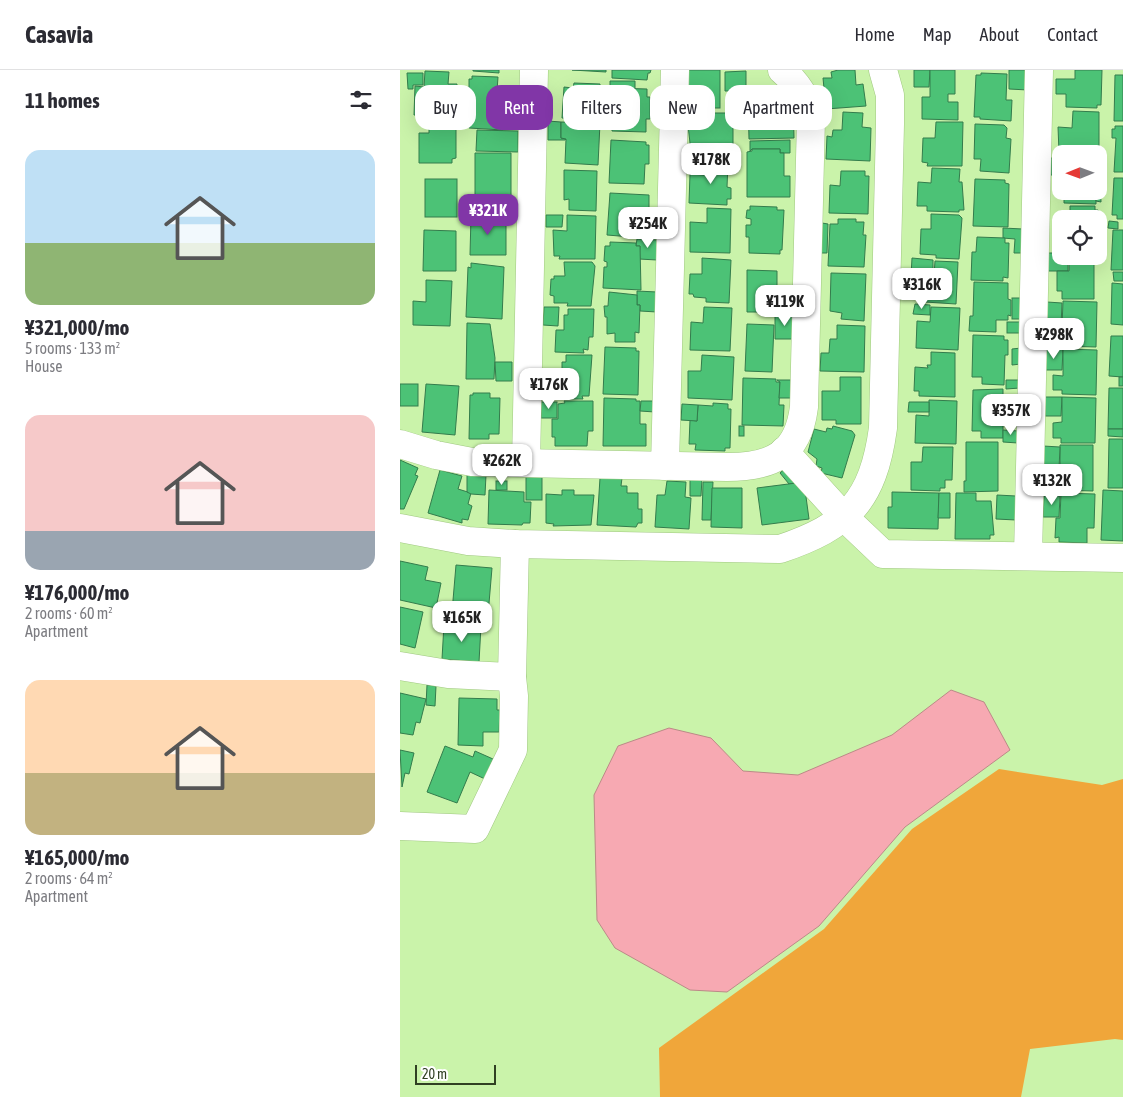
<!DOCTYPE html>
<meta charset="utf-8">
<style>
:root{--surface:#fff;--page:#f2f2f3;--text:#2b2b33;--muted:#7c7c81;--line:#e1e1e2;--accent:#8136a7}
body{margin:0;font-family:"Asap Condensed",sans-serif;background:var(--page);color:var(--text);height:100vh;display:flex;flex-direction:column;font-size:19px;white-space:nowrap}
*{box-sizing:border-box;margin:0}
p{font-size:16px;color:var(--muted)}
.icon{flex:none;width:28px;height:28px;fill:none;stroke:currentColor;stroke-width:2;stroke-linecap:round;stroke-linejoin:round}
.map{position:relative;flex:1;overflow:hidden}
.side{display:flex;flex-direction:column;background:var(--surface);width:400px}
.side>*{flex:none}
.hud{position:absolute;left:15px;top:15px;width:475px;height:45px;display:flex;gap:10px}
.needle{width:32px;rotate:269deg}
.buttons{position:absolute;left:652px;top:75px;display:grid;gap:10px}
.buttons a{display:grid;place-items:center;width:55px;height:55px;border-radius:10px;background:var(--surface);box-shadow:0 5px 20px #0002;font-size:25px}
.scale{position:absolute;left:15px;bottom:12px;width:81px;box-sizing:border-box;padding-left:5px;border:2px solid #304023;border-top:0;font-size:14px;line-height:18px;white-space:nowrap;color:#304023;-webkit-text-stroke:4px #fff;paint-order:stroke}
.price{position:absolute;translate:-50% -42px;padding:0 11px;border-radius:10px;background:#fff;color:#222;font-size:16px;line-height:32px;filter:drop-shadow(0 1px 2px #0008)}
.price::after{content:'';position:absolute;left:50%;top:30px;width:15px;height:11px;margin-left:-8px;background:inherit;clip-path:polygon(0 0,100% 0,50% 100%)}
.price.active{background:var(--accent);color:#fff}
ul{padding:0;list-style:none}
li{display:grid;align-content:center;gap:10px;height:265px;padding:0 25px}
li span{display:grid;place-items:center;height:155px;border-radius:15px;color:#555}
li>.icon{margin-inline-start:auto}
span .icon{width:90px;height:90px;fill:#fffc;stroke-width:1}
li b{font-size:21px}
h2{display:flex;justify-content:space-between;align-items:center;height:60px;padding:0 25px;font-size:21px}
.pill{padding:0 18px;border-radius:15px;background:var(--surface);box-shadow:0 5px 20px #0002;font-size:18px;line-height:45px}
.pill.active{background:var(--accent);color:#fff}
header{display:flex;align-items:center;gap:30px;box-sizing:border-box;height:70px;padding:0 25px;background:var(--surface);border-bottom:1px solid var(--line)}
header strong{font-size:24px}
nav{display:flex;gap:28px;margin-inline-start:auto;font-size:18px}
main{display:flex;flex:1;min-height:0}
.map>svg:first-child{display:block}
.green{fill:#f0a63a}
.water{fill:#f7a9b2;stroke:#bb8a87}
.building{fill:#4cc276;stroke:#337c4c}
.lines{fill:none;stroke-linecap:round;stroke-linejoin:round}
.minor-casing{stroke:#a0c881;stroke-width:29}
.minor{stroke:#fff;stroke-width:28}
</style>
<header>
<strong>Casavia</strong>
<nav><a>Home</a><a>Map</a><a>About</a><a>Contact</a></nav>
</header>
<main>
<section class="side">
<h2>11 homes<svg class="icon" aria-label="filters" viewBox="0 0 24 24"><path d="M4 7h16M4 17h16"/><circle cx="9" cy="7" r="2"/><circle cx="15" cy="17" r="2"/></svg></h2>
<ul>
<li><span style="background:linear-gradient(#bfe0f5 60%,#8fb573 0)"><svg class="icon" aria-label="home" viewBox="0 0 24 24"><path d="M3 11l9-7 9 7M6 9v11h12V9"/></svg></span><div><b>¥321,000/mo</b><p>5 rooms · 133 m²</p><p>House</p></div></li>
<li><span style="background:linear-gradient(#f6c9c9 75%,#9aa5b1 0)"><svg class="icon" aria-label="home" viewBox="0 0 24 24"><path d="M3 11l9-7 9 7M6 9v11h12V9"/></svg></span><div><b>¥176,000/mo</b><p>2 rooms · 60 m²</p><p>Apartment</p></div></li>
<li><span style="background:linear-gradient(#ffd9b3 60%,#c2b280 0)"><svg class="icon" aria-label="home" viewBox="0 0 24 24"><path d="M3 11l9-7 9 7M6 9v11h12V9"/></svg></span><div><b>¥165,000/mo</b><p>2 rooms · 64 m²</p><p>Apartment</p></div></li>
</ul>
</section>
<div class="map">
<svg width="723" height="1027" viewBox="0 0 723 1027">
<rect width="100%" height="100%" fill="#caf3aa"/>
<polygon class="green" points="599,699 702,715 723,709 723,970 715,969 630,979 621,1027 260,1027 259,978 424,859 512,759"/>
<polygon class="water" points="551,620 584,632 610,680 505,757 419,856 327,922 290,920 215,878 197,850 194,725 218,676 269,658 311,668 343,701 398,705 492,665"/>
<g class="building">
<polygon points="99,0 99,3 73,1 73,0"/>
<polygon points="172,0 206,0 206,2"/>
<polygon points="212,0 251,0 250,3 248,3 247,10 212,8"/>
<rect x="288" y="0" width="32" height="38"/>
<polygon points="438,0 455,0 456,15 463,14 466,36 426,39 423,8 432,8 431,2"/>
<polygon points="514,0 530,0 529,17 514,17"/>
<polygon points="530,0 555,0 555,24 548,24 548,32 558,32 558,50 522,49 522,27 530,27"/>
<polygon points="609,0 628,0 628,20 609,19"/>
<polygon points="675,0 702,0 701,35 697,35 697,38 666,37 666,24 656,24 656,9 675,9"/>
<polygon points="25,1 49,2 48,14 57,14 56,28 59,28 58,43 55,43 55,46 14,45 15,16 24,17"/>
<polygon points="346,1 346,21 325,21 325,2"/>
<polygon points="7,3 23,3 23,15 13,15 13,19 8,19"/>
<polygon points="581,3 607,4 606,30 612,30 611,51 580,49 580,47 574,47 576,5 581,5"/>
<polygon points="715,5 723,5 723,51 714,51"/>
<polygon points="72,6 98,7 97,21 101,21 101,25 105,25 103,60 69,58 69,9 72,9"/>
<polygon points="210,11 235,11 235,19 210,18"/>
<polygon points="174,13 200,14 200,17 204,17 203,38 200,37 199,50 162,48 164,17 173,18"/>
<polygon points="213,18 247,19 247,27 250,27 250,49 246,49 246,62 212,61"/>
<polygon points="360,23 378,23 378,30 393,30 394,68 349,69 348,29 360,29"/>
<polygon points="673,41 699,42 699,86 699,84 664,84 659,82 658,57 672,58"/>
<polygon points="443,42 463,43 462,57 471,58 470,91 426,89 427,66 432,67 433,60 442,60"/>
<polygon points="305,43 333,43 333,86 304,86 305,82 291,82 288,55 295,55 295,51 304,51"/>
<polygon points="29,50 53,50 53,53 56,53 56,88 52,89 52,93 19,93 19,63 29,63"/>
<polygon points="148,51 161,52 161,68 166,69 165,70 148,70"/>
<polygon points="161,52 200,53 198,95 165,93 166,69 161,68"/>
<polygon points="536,52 563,52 562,96 527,96 528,93 522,92 523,68 535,68"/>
<polygon points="575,54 604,55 607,58 606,68 611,69 609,103 580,101 581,89 574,89"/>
<polygon points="715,56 723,56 723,102 714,102 716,68 712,68 712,59 715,59"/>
<polygon points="77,60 118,61 118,82 76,81"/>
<polygon points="211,70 246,72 246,75 249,75 249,94 245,94 244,114 209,113"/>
<polygon points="390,70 390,83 380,83 380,79 352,79 350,81 350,71"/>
<polygon points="352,79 380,79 380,83 384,83 384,106 390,106 390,127 347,127 347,82 352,81"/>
<polygon points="75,83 111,83 111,128 103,128 103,125 75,125"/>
<rect x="651" y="88" width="10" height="17"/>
<rect x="288" y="90" width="15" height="13"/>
<polygon points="305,92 328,93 327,117 331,118 331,129 327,129 327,135 289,133 290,104 304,105"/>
<polygon points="532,98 560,99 559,112 562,112 564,140 559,140 559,142 527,141 527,136 517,136 518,112 531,113"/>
<polygon points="164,100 197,101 196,141 169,140 169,129 164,130"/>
<polygon points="441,101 465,101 465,106 469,106 468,144 429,143 430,115 440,116"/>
<polygon points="655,105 661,105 661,121 696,121 696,134 664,133 664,123 654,123"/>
<polygon points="700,106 701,132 696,131 696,121 699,121"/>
<polygon points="714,108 723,108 723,149 717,149 717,145 712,145"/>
<rect x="25" y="109" width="32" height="38"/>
<polygon points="575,109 605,110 605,113 609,114 608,157 573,156"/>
<polygon points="210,123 249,125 249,166 244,165 244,168 207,165"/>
<polygon points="350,136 377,137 377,140 384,140 382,180 380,180 380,184 349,183 349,167 346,167 346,155 351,155 351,149 346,148 347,140 350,140"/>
<polygon points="670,136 695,136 695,140 698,140 698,149 670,149"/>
<polygon points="307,138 331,139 330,183 290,182 290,152 307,153"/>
<polygon points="531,144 559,145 562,148 559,189 536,188 536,185 520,184 521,159 531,159"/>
<polygon points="146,145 163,145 162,157 146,157"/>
<polygon points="167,145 196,146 195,189 159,189 160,186 154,186 153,160 167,161"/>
<polygon points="71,146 96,146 96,153 106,153 106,185 70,185"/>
<polygon points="438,149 456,149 456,152 464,152 463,165 466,165 464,197 428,196 430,154 438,154"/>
<polygon points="709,151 718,152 718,159 708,158"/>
<rect x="656" y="152" width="5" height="27"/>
<polygon points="422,153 428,154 427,183 421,183"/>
<polygon points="603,158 623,159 623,183 614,183 615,169 603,168"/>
<polygon points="24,160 56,161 56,201 23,201"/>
<polygon points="713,160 723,160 723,200 711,200"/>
<polygon points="577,167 605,168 605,173 609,173 608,208 603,207 603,211 571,210 572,182 576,182"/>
<polygon points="237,169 257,170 257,190 239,189 240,176 236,176"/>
<polygon points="210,172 236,173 236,176 240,176 241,220 203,218 204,197 207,197 207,192 204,191 205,176 210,176"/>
<polygon points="648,183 661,183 661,186 668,186 668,201 648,201"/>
<polygon points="669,186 694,186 694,229 662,229 662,221 657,221 657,201 669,201"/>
<polygon points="302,188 331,190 329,233 306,232 306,228 294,227 293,224 289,224 290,204 302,204"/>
<polygon points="512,188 533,190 533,205 518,204 518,206 511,206"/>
<polygon points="535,191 558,192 556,234 525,232 525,227 517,226 518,204 534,205"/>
<polygon points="164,192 192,192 195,196 191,236 167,236 168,233 154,233 154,226 150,225 151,209 154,209 154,206 165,206"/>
<polygon points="71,193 104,197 102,249 66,247 68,197 71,198"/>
<polygon points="347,200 377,201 377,216 381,216 380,242 347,242"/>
<polygon points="713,202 723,202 723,211 714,211"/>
<polygon points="431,203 466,204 464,251 441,249 442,243 430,241"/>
<polygon points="26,210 52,211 50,256 13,255 13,231 26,232"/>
<polygon points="574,212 608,213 608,229 611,230 611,246 608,245 608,250 596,250 596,262 569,261 570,246 573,246"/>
<polygon points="712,213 723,214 723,255 711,254"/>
<polygon points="237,221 257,222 257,242 240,241 240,235 237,235"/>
<polygon points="209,222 237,225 237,235 240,235 239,263 235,262 235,272 215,272 215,263 207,264 207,247 205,247 204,236 208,236"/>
<rect x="612" y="228" width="10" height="21"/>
<polygon points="663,231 697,232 696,277 662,276 663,272 654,271 654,257 662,257"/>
<polygon points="647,232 662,233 661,256 646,255"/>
<polygon points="515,234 530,235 530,245 513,244"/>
<polygon points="144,237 159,237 158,256 143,255"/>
<polygon points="304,237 332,238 330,281 290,280 291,252 303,253"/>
<polygon points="531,237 560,238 558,280 516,278 517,251 530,252"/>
<polygon points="168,239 194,239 193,267 189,267 188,280 183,279 184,283 155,282 156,260 164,260 164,245 168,245"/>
<polygon points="375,246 395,246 394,269 375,269"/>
<rect x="607" y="252" width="15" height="11"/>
<polygon points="67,253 90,254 95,288 94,309 66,309"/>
<polygon points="347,254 374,255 372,302 345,301"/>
<polygon points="437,255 465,256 464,302 420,301 421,283 429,283 430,269 437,269"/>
<polygon points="573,265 604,266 604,270 608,270 608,285 605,285 604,315 582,314 582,307 572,307"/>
<polygon points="711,266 723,266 723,307 709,306"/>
<polygon points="205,277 236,278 236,281 239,281 238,325 203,324"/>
<polygon points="621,278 621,294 612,295 612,279"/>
<polygon points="646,279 663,279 662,300 645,300"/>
<polygon points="663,279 697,280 696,325 662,324 662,320 653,320 653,305 663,306"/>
<polygon points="531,282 555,283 555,327 519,326 519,321 514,321 515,297 528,298 527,295 531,295"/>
<polygon points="166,285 192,285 189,326 182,326 183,329 146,329 147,306 158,307 158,301 162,301 162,292 166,292"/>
<polygon points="302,285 334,287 332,330 288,328 288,301 301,301"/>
<polygon points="95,292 112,292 112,311 96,311"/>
<polygon points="440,307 461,307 461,354 436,354 436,350 422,350 422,321 440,321"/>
<rect x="719" y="307" width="4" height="9"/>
<polygon points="343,308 376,309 376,312 380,312 379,335 384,335 383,356 342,355"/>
<polygon points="377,310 392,310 392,328 379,328 380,312"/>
<polygon points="606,310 620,310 620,318 606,319"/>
<rect x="0" y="314" width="18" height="22"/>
<polygon points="26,314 59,316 55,365 22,362"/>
<polygon points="709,318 723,318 723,359 708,359"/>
<polygon points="603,319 603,368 581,368 581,361 572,361 573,320"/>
<polygon points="73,323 90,323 90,328 100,328 99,364 89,364 89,369 69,369 70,325 73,325"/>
<polygon points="645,327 662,327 661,346 645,346"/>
<polygon points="662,327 696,328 695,373 661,373 661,368 653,368 653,353 662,352"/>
<polygon points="204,328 236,329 236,331 240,331 240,354 246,354 246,376 203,376"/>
<polygon points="610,329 620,330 619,348 609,348"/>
<polygon points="529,330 557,331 556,374 515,373 516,345 529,346"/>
<polygon points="164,331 193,331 193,361 188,361 187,376 155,376 155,367 152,367 152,349 158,349 158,334 165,333"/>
<polygon points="241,331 255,331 255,342 240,341"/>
<rect x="141" y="332" width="16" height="16"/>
<polygon points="509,332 529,332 529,342 508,342"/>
<polygon points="313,333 328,334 328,339 331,339 330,378 325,378 325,381 295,380 296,374 289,374 290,350 297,351 298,335 313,336"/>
<polygon points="282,334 298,335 297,351 281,350"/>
<rect x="339" y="356" width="5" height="10"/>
<polygon points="433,356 452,361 455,365 442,408 421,403 422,398 416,396 417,389 408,382 414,359 426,362 427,358 432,359"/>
<polygon points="708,359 723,359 723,367 708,366"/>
<polygon points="603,360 619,361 618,373 603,372"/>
<polygon points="709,369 723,369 723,418 708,418"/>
<polygon points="566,372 598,372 598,421 564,422 564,411 566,411"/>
<polygon points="660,375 693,375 693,421 660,420 661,416 651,416 651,400 660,400"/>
<polygon points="643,376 660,377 659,399 642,399"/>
<polygon points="523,377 553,377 552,410 545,410 545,418 540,418 540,421 511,420 511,392 522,392"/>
<polygon points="0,390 18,398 15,405 18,406 4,439 0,439"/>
<polygon points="389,395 396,413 389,414 380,403"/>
<polygon points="40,400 62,406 58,419 71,423 68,434 72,436 68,450 62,449 62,453 28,443"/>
<polygon points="67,404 86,405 85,425 71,424 67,422"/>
<rect x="126" y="407" width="16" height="23"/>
<polygon points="200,408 222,408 221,416 227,416 227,423 238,423 238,439 242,439 242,453 238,453 236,457 197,455"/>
<polygon points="290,408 302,408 301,426 290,426"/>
<rect x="96" y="411" width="11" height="9"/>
<polygon points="267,411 286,412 285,427 291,428 289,459 255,457 257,425 265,425"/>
<polygon points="303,412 313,412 311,450 302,450"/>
<polygon points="404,412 409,449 362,455 357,418"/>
<polygon points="312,418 342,418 342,458 311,457"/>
<polygon points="89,420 124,422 124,432 131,432 130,453 123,453 122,455 88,454"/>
<polygon points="162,420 174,420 174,425 194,425 191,455 153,456 154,454 146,453 146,424 162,425"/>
<polygon points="703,420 723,421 723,471 701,470"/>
<polygon points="492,422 539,423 538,459 488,458 488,437 492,437"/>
<polygon points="539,423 550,423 550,448 538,448"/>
<polygon points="556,423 576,423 576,431 591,431 594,465 590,465 590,469 555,469"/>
<polygon points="661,423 695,424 694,458 687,458 687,473 659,472 659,467 655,468 656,448 660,448"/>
<polygon points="597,425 616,426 616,450 596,449"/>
<polygon points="644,426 660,426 659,447 643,447"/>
<polygon points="0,491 28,497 25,510 41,513 36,538 0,530"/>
<polygon points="56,495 92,498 88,545 52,542"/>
<polygon points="0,537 23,542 15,578 0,574"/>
<polygon points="44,554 81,556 79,592 42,589"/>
<polygon points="27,615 36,616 35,636 26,635"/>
<polygon points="0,623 26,629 20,653 16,652 13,665 0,663"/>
<polygon points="59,628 97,629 97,640 100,640 99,662 83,662 83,676 58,675"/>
<polygon points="45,676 73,687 75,681 93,689 85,709 70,702 57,733 27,722"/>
<polygon points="0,680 14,683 9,704 5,703 2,717"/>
</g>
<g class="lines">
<g class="minor-casing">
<g id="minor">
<path d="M0 374 36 385 72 392 327 397C372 397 398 385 404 337L411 48C406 27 398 14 382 0"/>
<polyline points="384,381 444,447 483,484 723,488"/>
<polyline points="126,393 134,0"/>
<polyline points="265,396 275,0"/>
<path d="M0 458 68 471 115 474 380 479C448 456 473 431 483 358L490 54V25L483 0"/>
<polyline points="628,486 639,0"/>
<polyline points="0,596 48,604 112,607"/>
<polyline points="0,756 75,759 113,680 114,626 112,607 115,474"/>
</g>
</g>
<use href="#minor" class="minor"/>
</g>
</svg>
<div class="buttons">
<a><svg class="needle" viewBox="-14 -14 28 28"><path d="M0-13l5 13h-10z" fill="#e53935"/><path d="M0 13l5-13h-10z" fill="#7c7c81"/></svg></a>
<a><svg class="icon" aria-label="locate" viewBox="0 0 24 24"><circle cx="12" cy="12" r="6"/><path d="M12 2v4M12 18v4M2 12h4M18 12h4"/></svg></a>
</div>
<div class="scale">20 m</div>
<b class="price" style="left:311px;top:115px">¥178K</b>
<b class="price active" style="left:88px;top:166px">¥321K</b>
<b class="price" style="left:248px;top:179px">¥254K</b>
<b class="price" style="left:522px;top:240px">¥316K</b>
<b class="price" style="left:385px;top:257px">¥119K</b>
<b class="price" style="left:654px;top:290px">¥298K</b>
<b class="price" style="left:149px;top:340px">¥176K</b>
<b class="price" style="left:611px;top:366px">¥357K</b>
<b class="price" style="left:102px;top:416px">¥262K</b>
<b class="price" style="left:652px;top:436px">¥132K</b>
<b class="price" style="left:62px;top:573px">¥165K</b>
<div class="hud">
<a class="pill">Buy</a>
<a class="pill active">Rent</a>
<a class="pill">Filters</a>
<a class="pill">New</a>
<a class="pill">Apartment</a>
</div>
</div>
</main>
